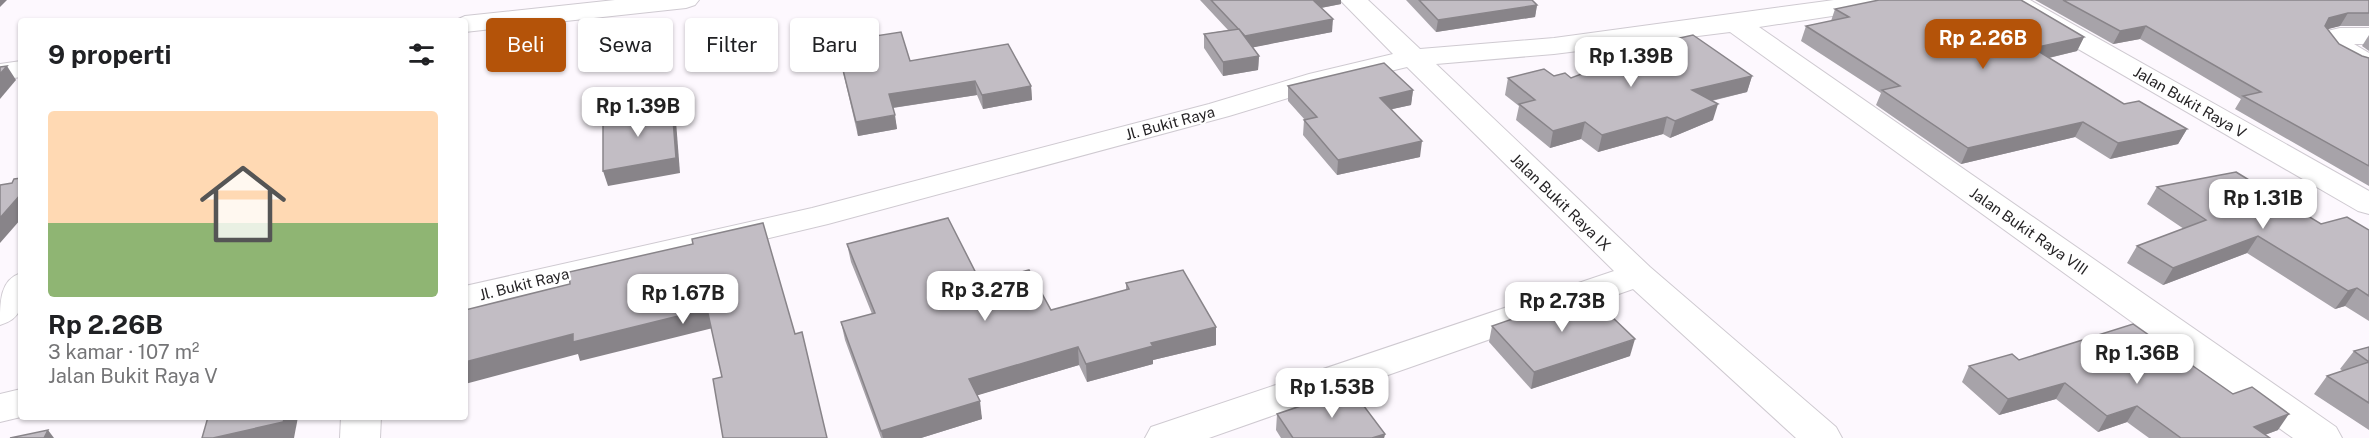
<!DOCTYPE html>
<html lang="id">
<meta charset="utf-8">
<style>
:root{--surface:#fff;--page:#f6f6f6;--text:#202124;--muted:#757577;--line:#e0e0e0;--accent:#b45309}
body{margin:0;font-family:"Public Sans",sans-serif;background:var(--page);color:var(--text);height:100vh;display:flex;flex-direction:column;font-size:22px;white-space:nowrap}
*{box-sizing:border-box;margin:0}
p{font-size:20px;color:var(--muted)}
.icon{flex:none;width:33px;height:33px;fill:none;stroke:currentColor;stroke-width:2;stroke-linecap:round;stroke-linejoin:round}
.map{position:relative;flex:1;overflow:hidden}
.details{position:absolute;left:18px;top:18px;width:450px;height:402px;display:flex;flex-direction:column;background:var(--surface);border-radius:6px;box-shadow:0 2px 4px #0004}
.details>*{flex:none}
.top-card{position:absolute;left:486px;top:18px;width:570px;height:54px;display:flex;gap:12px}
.price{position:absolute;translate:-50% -51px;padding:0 14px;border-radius:12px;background:#fff;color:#222;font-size:20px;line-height:39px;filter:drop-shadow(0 2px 3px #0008)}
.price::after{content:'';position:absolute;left:50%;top:36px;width:18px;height:14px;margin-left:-9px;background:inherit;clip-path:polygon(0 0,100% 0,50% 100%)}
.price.current{background:var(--accent);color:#fff}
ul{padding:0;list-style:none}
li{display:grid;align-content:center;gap:12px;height:318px;padding:0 30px}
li+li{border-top:2px solid var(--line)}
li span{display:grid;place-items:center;height:186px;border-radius:6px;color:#555}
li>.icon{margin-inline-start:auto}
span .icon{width:108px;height:108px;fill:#fffc;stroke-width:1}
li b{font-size:26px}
h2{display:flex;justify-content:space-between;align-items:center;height:72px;padding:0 30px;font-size:26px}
.tag{padding:0 21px;border-radius:6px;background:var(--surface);box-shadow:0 2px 4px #0004;font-size:21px;line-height:54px}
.tag.current{background:var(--accent);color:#fff}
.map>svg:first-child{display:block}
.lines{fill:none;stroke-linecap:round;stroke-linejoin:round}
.minor-casing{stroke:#cfcad1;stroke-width:2}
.minor{fill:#fff;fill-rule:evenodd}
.wall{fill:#a7a3a9}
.shaded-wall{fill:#888489}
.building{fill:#c2bdc4;stroke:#888489;stroke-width:1.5}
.labels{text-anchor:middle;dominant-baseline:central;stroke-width:4.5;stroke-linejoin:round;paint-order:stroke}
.street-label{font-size:15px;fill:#262426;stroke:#fff}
</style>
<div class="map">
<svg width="2369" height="438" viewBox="0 0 2369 438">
<rect width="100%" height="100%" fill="#fdf8fe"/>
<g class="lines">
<g class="minor-casing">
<g id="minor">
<polygon points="615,0 699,0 695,5 686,8 465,32 465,21 454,21 465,16"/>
<polygon points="1340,0 1368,0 1420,49 1554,38 1834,0 1898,0 1894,5 1885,8 1759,27 2336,427 2342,438 2293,438 1730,32 1554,54 1436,64 1650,267 1836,427 1842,438 1796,438 1633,289 1209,438 1145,438 1151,427 1614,271 1407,67 1328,86 1229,116 828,224 465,310 465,286 812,208 1209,104 1309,74 1393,54"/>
<polygon points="1998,0 2030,0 2369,191 2369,214 2358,211 2002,5"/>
<path d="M2340 28H2369V44H2354L2369 53V72C2352 68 2324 55 2319 38L2323 32Z"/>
<polygon points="21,61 21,77 0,80 0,64"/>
<path d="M21 273C21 297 28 317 0 325 0 301 0 280 21 273Z"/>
<polygon points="21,389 21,417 0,422 0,394"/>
<polygon points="341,417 381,417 380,438 340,438"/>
</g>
</g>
<use href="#minor" class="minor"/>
</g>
<g class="wall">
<polygon points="1200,0 1341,0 1341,4 1321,8 1332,32 1253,47 1259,56 1258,70 1223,76 1204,48 1204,34 1228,30"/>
<polygon points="1406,0 1532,0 1537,5 1535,17 1436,32"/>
<polygon points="2035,0 2369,0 2369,26 2340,26 2327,29 2339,44 2362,56 2369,58 2369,186 2235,109 2241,99 2140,39 2113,44"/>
<polygon points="1835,9 2084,37 2077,51 2049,58 2124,104 2187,129 2178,144 2110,159 2075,137 1961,164 1876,105 1881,93 1801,41 1806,26 1831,21"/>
<polygon points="2369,35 2369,51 2362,46"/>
<polygon points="836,42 910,61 1031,86 1032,100 983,109 977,95 893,108 897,129 858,136"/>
<polygon points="1644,46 1752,76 1747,92 1712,101 1713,120 1670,138 1663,134 1598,152 1581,139 1550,148 1516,120 1519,106 1505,95 1508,78 1554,76 1571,78 1643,51"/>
<polygon points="1288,86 1413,90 1411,105 1392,109 1420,157 1337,175 1303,135 1304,120 1305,120 1288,101"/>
<polygon points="2157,187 2321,224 2369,230 2369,321 2345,306 2335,309 2247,253 2163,285 2127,263 2137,246 2184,229 2147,204"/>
<polygon points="847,244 981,283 1051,310 1126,290 1126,283 1216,345 1153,360 1153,364 1087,382 1079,365 977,395 982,419 921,438 881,438 845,340 841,322 872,314 851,262"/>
<polygon points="1492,326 1630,356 1531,389 1489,342"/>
<polygon points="2369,347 2369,430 2314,394 2327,376 2343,371 2340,369 2354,351"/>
<polygon points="2019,360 2278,430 2265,435 2270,438 2149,438 2127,422 2098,432 2056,399 1999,415 1962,382 1969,366"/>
<polygon points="1277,414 1385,434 1384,438 1281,438 1276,430"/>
</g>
<g class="shaded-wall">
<polygon points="0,0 7,0 0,7"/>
<polygon points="1310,0 1341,0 1341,4 1310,10"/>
<polygon points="1537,5 1535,17 1436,32 1438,20"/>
<polygon points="2348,13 2340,26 2321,31 2329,18"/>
<polygon points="1333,19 1332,32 1245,49 1245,36"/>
<polygon points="2146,26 2140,39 2113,44 2120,31"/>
<polygon points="2084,37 2077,51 2027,63 2033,48"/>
<polygon points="1259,56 1258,70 1223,76 1223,62"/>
<polygon points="7,66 16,80 0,99 0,74"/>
<polygon points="1752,76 1747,92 1688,106 1692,90"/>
<polygon points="975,81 977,95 891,108 889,94"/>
<polygon points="1031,86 1032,100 983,109 982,95"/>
<polygon points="1413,90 1411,105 1379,112 1380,98"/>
<polygon points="1718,104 1713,120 1670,138 1675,121"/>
<polygon points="672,106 676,121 680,173 608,186 603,171"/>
<polygon points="895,115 897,129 858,136 856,122"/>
<polygon points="1667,117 1663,134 1598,152 1602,135"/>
<polygon points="1585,122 1581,139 1550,148 1553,131"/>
<polygon points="2083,122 2075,137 1961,164 1968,148"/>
<polygon points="2187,129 2178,144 2110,159 2118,143"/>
<polygon points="1422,141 1420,157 1337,175 1338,160"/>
<polygon points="21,194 21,219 0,243 0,218"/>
<polygon points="2258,236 2247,253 2163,285 2173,268"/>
<polygon points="2357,288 2345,306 2335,309 2348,291"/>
<polygon points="707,309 713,328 580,361 578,354 465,384 465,362 573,334"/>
<polygon points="1216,327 1216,345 1153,360 1153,364 1087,382 1086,364 1151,343"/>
<polygon points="1635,339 1630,356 1531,389 1534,372"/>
<polygon points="1078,347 1079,365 972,397 969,379"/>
<polygon points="2065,383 2056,399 1999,415 2008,399"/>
<polygon points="980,401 982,419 921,438 883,438 881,431"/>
<polygon points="2137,406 2127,422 2098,432 2107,416"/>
<polygon points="2289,414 2278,430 2256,438 2254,427"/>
<polygon points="285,417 298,417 294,438 213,438"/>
<polygon points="48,430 54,438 44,438"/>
<polygon points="1385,434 1384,438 1372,438"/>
</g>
<g class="building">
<polygon points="1211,0 1313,0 1333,19 1245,36"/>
<polygon points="1419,0 1532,0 1537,5 1438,20"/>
<polygon points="1879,0 2021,0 2084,37 2033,48 2124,104 2139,101 2187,129 2118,143 2083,122 1968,148 1882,90 1900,86 1806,26 1849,17 1835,9"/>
<polygon points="2063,0 2369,0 2369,13 2348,13 2329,18 2325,26 2339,44 2362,56 2369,58 2369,166 2243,96 2261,92 2146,26 2120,31"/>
<polygon points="1239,29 1259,56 1223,62 1204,34"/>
<polygon points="901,32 910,61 1008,44 1031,86 982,95 975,81 889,94 895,115 856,122 836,42"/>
<polygon points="1693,35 1752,76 1692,90 1718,104 1675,121 1667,117 1602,135 1585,122 1553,131 1519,104 1535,100 1508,78 1544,69 1554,76 1565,73 1571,78 1648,49 1644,46"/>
<polygon points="1384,63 1413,90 1380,98 1422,141 1338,160 1304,120 1317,117 1288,86"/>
<polygon points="7,66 0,74 0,67"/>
<polygon points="672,106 676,158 603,171 603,117"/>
<polygon points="2236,172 2321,224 2347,217 2369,230 2369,296 2357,288 2348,291 2258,236 2173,268 2137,246 2206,220 2157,187"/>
<polygon points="21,178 21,194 0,218 0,185 12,183 14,179"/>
<polygon points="948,218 981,283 1029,270 1051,310 1129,289 1126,283 1183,270 1216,327 1151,343 1153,346 1086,364 1078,347 969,379 980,401 881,431 841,322 875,313 847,244"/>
<polygon points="763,223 795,334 802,332 827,438 723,438 713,379 722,377 707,309 573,342 573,334 465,362 465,310 570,284 569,272 693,244 692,239"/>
<polygon points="1587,293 1635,339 1534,372 1492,326"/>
<polygon points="2133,324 2233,394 2252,387 2289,414 2254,427 2270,438 2181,438 2137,406 2107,416 2065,383 2008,399 1969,366 2012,354 2019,360"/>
<polygon points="2369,347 2369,362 2354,351"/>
<polygon points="2369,362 2369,403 2327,376"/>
<polygon points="1351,389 1385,434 1372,438 1293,438 1277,414"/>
<polygon points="208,417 285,417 283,422 213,438 202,438"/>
<polygon points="48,430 44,438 10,438"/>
</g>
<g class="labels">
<g class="street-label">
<text transform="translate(2190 102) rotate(30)">Jalan Bukit Raya V</text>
<text transform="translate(1170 123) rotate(-15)">Jl. Bukit Raya</text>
<text transform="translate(1561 202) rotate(44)">Jalan Bukit Raya IX</text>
<text transform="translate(2029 231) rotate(35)">Jalan Bukit Raya VIII</text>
<text transform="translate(524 284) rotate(-14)">Jl. Bukit Raya</text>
</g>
</g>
</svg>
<b class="price current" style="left:1983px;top:70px">Rp 2.26B</b>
<b class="price" style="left:1631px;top:88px">Rp 1.39B</b>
<b class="price" style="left:638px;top:138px">Rp 1.39B</b>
<b class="price" style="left:2263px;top:230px">Rp 1.31B</b>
<b class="price" style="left:985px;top:322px">Rp 3.27B</b>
<b class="price" style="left:683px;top:325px">Rp 1.67B</b>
<b class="price" style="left:1562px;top:333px">Rp 2.73B</b>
<b class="price" style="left:2137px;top:385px">Rp 1.36B</b>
<b class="price" style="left:1332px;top:419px">Rp 1.53B</b>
<div class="top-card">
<a class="tag current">Beli</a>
<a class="tag">Sewa</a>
<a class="tag">Filter</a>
<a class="tag">Baru</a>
</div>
<section class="details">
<h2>9 properti<svg class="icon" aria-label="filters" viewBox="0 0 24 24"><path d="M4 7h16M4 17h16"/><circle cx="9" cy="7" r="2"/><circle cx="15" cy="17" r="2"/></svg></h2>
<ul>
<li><span style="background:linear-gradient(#ffd9b3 60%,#8fb573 0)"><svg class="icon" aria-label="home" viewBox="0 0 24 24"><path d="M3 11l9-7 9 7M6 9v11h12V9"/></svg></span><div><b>Rp 2.26B</b><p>3 kamar · 107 m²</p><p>Jalan Bukit Raya V</p></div></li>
</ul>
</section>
</div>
